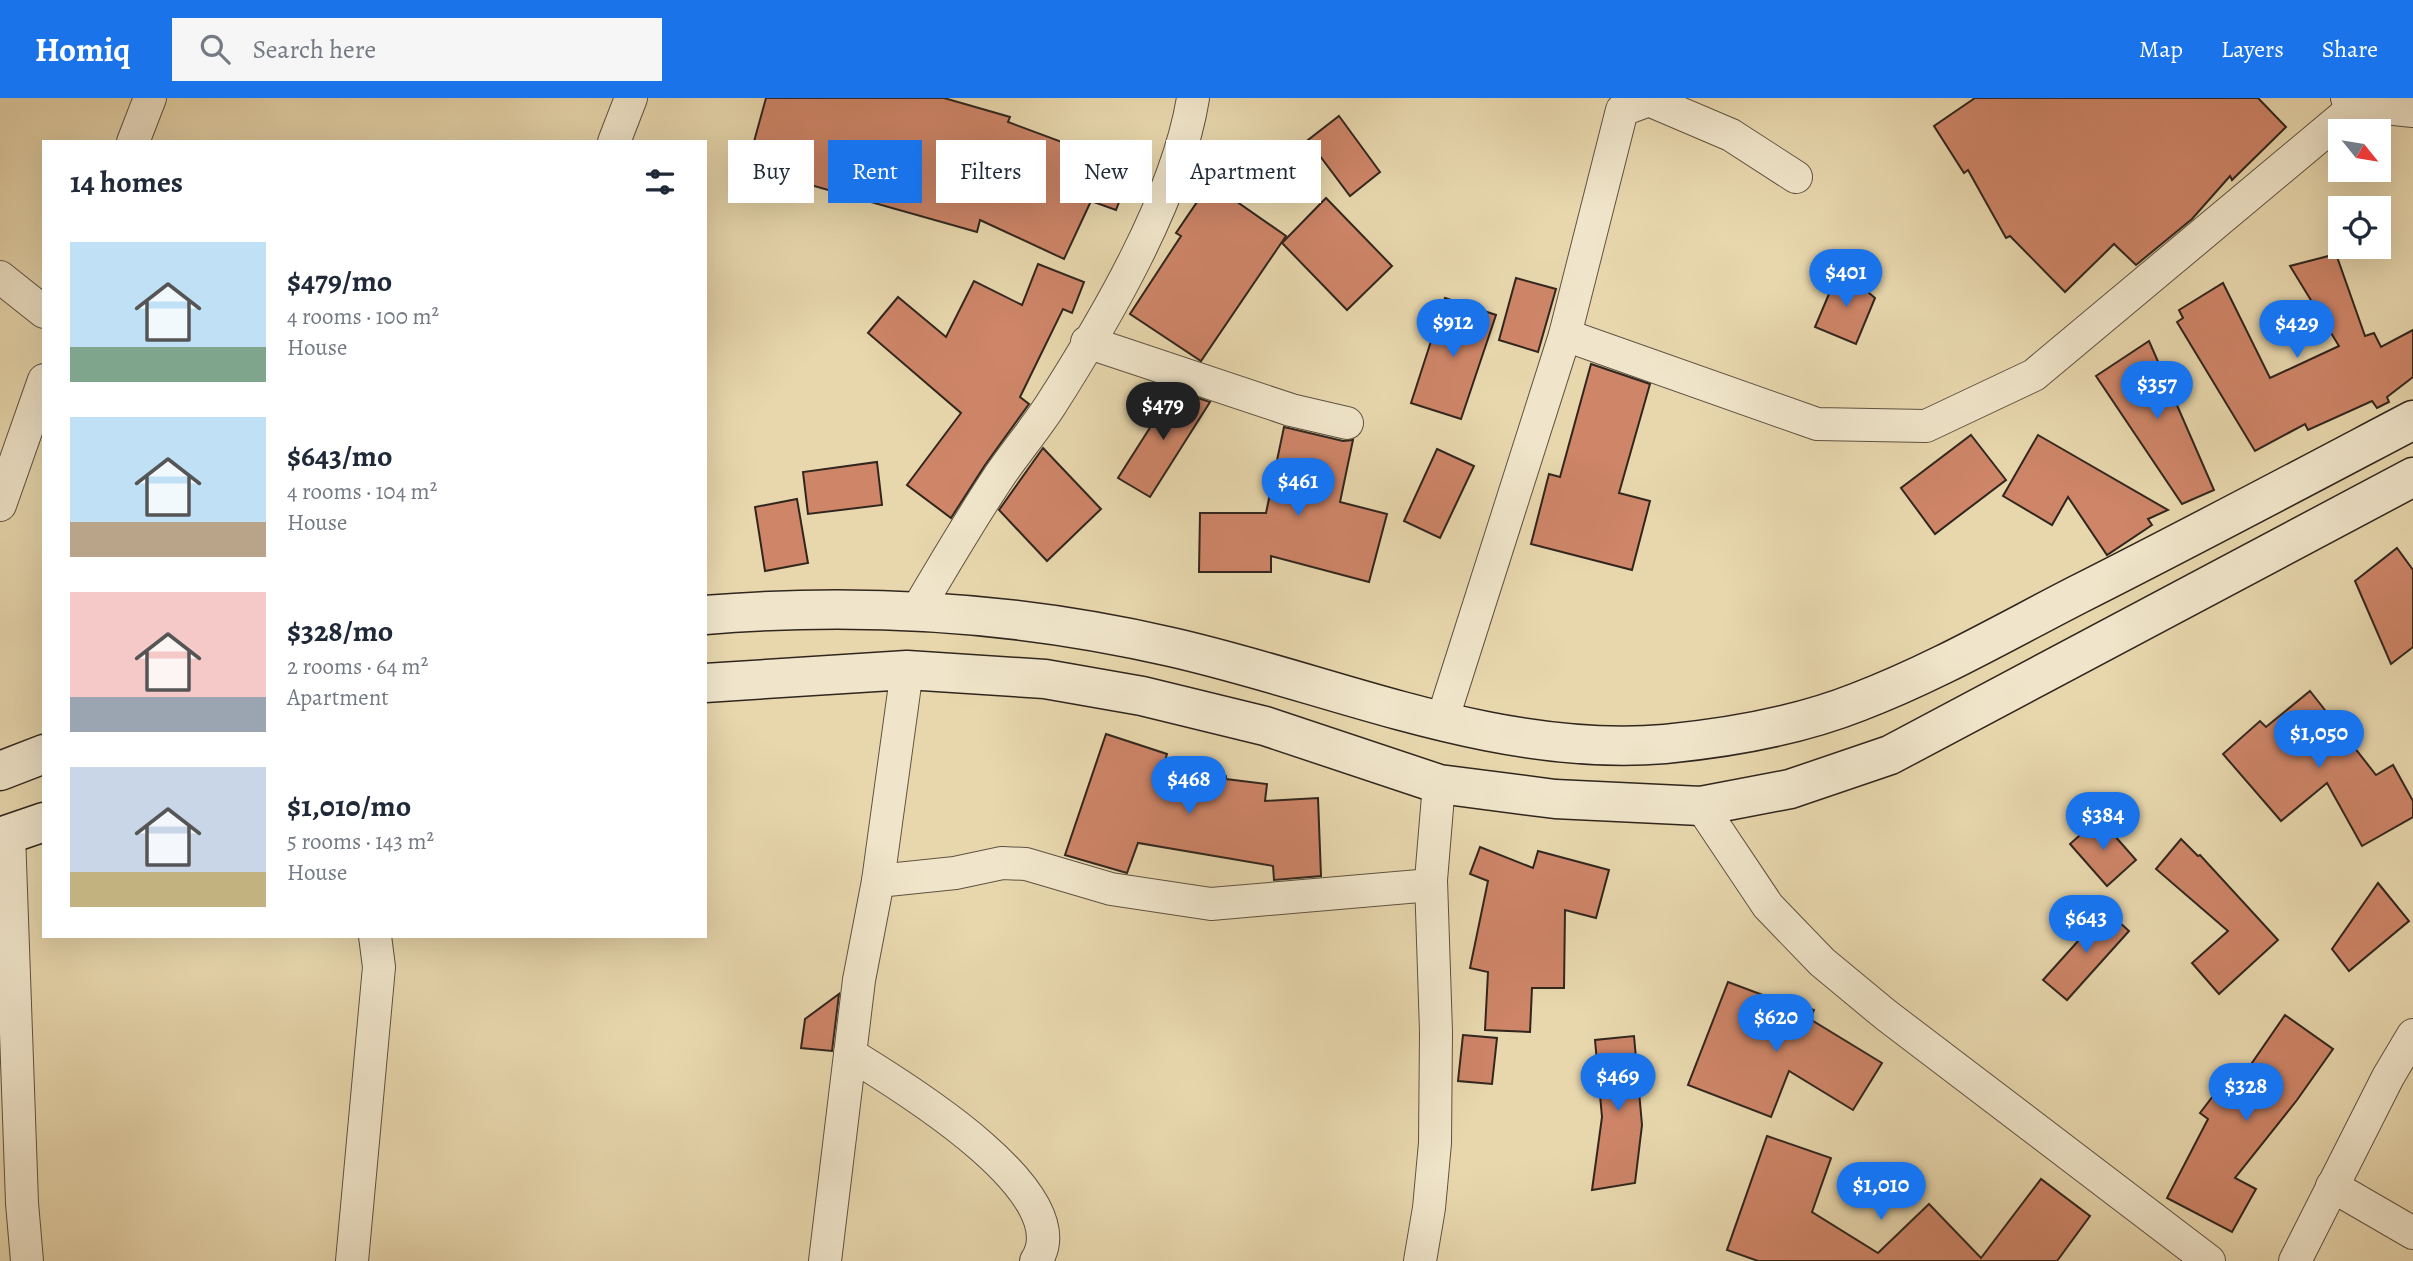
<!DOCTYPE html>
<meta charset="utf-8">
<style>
:root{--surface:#fff;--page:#f6f6f7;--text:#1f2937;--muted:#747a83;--accent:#1a73e8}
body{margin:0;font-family:Alegreya,serif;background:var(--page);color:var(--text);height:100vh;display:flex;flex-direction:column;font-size:26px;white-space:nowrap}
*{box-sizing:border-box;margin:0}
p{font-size:23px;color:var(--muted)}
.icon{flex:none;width:38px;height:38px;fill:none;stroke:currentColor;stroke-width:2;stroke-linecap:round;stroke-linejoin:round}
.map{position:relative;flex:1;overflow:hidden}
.side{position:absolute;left:42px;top:42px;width:665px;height:798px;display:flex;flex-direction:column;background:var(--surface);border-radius:0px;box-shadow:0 7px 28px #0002}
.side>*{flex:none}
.guide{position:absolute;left:728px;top:42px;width:665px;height:63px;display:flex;gap:14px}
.needle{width:46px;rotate:120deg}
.tools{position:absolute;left:2328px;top:21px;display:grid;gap:14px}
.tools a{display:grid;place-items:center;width:63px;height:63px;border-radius:0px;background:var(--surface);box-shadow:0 7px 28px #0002;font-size:35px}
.price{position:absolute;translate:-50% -60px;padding:0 16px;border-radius:24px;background:var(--accent);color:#fff;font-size:23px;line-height:46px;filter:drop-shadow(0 2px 4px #0008)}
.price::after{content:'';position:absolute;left:50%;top:42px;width:21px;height:16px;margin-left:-10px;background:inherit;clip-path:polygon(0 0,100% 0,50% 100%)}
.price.active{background:#222;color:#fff}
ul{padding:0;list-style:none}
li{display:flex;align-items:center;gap:21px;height:175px;padding:0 28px}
li span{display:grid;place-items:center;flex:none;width:196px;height:140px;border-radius:0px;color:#555}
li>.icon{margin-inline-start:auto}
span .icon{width:84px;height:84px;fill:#fffc;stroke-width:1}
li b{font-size:30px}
h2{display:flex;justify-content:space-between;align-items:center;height:84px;padding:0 28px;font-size:30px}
.chip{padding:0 24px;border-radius:0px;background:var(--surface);box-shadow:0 7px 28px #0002;font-size:24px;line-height:63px}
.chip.active{background:var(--accent);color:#fff}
header{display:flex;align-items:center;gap:42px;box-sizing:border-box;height:98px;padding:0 35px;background:var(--accent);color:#fff}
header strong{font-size:33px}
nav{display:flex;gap:38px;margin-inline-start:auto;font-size:24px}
.search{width:490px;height:63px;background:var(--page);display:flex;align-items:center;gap:18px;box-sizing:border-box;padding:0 24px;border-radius:0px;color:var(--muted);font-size:26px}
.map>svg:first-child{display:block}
.building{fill:#ce8568;stroke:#31261e;stroke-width:2}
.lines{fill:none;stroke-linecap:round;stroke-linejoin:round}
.minor-casing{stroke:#5f5242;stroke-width:34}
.secondary-casing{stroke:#31261e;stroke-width:41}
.minor{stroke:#f0e5ca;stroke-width:32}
.secondary{stroke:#f0e5ca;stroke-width:38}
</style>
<header>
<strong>Homiq</strong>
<div class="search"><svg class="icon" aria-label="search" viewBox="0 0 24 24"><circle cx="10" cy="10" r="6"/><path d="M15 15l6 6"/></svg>Search here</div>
<nav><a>Map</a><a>Layers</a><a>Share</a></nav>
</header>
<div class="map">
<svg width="2413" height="1163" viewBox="0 0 2413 1163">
<rect width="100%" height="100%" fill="#e8d7ad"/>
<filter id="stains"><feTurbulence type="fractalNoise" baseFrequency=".00286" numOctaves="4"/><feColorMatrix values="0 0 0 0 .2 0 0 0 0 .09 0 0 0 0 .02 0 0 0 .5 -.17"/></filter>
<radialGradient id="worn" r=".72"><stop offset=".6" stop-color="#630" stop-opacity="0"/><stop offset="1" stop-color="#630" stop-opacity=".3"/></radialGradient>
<g class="building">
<polygon points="766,0 944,0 1010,19 1008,24 1132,70 1116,112 1091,103 1064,161 980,122 977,134 747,69"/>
<polygon points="1975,0 2258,0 2286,29 2232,82 2230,78 2192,121 2136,167 2114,146 2065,194 2010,138 2006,140 1968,72 1964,75 1934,28"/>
<polygon points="1339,18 1380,74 1350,98 1308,42"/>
<polygon points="1210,85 1286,138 1201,263 1130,216 1181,138 1176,135"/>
<polygon points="1326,100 1392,168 1347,212 1282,145"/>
<polygon points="2336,156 2365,238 2374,235 2381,249 2413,232 2413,279 2387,299 2389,304 2377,310 2372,303 2308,332 2305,326 2255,353 2177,224 2183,220 2179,212 2223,185 2270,280 2339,248 2290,168"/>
<polygon points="1038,166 1084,184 1072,215 1063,211 1020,299 1029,306 985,367 951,420 907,387 961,315 868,235 898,199 946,239 974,183 1022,207"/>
<polygon points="1840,170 1875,200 1856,246 1815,229"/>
<polygon points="1516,180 1556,191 1538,254 1499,242"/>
<polygon points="1445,200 1496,217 1461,321 1411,305"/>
<polygon points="2149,243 2214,392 2182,406 2096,278"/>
<polygon points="1591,266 1650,286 1619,395 1650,403 1632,472 1531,446 1549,376 1560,379"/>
<polygon points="1174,292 1210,304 1150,399 1118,380"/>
<polygon points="1284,329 1343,343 1353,342 1340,404 1387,416 1369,484 1271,458 1271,474 1199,474 1200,415 1266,415"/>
<polygon points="1971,337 2006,382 1935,436 1901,390"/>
<polygon points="2038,337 2168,412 2148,421 2152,427 2107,457 2068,399 2052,427 2003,398"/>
<polygon points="1043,350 1101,411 1047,463 999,412"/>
<polygon points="1437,351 1474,368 1440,440 1404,423"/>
<polygon points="877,364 882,407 808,416 803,374"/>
<polygon points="797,401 808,465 765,473 755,409"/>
<polygon points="2397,450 2413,472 2413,549 2391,566 2355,483"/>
<polygon points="2310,593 2376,677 2393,667 2413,703 2413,719 2362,748 2327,685 2281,723 2223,656 2260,623 2266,629"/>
<polygon points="1106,636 1167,656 1164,666 1226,678 1226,681 1267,686 1265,703 1318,700 1321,778 1274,782 1273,768 1138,745 1127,775 1065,757"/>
<polygon points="2099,720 2136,762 2107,788 2070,746"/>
<polygon points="2181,741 2198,758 2200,757 2278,842 2219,896 2192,865 2228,833 2156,771"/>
<polygon points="1480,749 1533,770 1538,753 1609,772 1596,820 1565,812 1564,890 1532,890 1530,934 1485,932 1488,874 1470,870 1488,783 1470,776"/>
<polygon points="2378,785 2409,823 2349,873 2332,851"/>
<polygon points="2106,812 2129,833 2067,902 2043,882"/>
<polygon points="1728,884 1776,902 1778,898 1814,912 1810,921 1882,965 1853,1012 1789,973 1771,1019 1688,987"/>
<polygon points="839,896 832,953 801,950 805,921"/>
<polygon points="2285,917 2333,951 2297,1002 2235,1080 2256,1091 2232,1134 2167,1100 2208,1021 2200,1015 2236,968 2245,975"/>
<polygon points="1463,937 1497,940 1492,986 1458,983"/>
<polygon points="1634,938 1642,1027 1635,1085 1592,1092 1602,1019 1595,942"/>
<polygon points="1767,1038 1831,1060 1812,1114 1878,1155 1929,1106 1981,1160 2041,1081 2090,1118 2057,1163 1758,1163 1727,1152"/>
</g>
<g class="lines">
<g class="minor-casing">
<g id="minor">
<polyline points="2347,0 2357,7 2413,13"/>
<polyline points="133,44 150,0"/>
<polyline points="614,44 631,0"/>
<polyline points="0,179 44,214"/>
<polyline points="1565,237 1817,326 1926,328 2034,277 2357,7"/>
<polyline points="1087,244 1291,312 1347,325"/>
<polyline points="0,407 44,282"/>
<path d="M916 514C943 468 970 422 1000 377 1016 354 1034 332 1050 308 1105 222 1177 100 1193 0"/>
<polyline points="1442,623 1565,237 1622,12 1649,2 1731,37 1796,79"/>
<polyline points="1701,708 1768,808 1822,864 1886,917 2209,1163"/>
<polyline points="9,736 22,1105 27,1163"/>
<polyline points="878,783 955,775 1002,765 1026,766 1111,791 1211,806 1431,787"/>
<path d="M850 956C897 985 1081 1095 1036 1163"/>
<polyline points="2332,1088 2413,1135"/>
<polyline points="352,1163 379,869 375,838"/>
<polyline points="825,1163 859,882 878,783 907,572"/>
<polyline points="1420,1163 1429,1110 1435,1045 1436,934 1431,782 1439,686"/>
<polyline points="2295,1163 2388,979 2413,937"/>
</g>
</g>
<g class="secondary-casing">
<g id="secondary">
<path d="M705 517C861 504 1019 514 1171 549 1334 586 1495 660 1665 646 1727 640 1800 627 1858 604 1934 575 2005 534 2077 497 2190 440 2301 381 2413 322"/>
<polyline points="705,585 907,572 1045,581 1142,598 1265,628 1439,686 1555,701 1701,708 1790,691 1890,657 2413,379"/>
<polyline points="0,673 44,656"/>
<polyline points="0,739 44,724"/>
</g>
</g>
<use href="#minor" class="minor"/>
<use href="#secondary" class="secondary"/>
</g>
<rect width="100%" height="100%" filter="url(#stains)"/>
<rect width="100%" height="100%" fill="url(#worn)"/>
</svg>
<div class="tools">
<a><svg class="needle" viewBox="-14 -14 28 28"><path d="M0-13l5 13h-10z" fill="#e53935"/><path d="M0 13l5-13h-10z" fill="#747a83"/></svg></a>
<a><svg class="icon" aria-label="locate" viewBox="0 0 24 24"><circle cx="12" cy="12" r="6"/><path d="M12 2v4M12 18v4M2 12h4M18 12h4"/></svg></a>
</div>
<b class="price" style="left:1846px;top:211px">$401</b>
<b class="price" style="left:1453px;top:261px">$912</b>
<b class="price" style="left:2297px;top:262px">$429</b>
<b class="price" style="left:2157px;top:323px">$357</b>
<b class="price active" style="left:1163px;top:344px">$479</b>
<b class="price" style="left:1298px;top:420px">$461</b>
<b class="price" style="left:2319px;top:672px">$1,050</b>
<b class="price" style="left:1189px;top:718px">$468</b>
<b class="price" style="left:2103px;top:754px">$384</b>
<b class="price" style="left:2086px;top:857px">$643</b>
<b class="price" style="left:1776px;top:956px">$620</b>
<b class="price" style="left:1618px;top:1015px">$469</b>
<b class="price" style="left:2246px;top:1025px">$328</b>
<b class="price" style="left:1881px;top:1124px">$1,010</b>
<div class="guide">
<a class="chip">Buy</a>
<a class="chip active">Rent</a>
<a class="chip">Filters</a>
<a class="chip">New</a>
<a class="chip">Apartment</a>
</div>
<section class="side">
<h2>14 homes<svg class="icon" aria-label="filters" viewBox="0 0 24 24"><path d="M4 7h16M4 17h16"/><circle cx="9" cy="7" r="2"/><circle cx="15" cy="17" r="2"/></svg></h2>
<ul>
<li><span style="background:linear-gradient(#bfe0f5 75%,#7fa58c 0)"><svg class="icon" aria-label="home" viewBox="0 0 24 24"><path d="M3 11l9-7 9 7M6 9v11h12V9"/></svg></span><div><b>$479/mo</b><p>4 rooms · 100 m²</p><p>House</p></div></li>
<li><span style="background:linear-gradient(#bfe0f5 75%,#b9a48a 0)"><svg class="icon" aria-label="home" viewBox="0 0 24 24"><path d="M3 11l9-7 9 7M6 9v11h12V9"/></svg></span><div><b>$643/mo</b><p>4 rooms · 104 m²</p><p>House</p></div></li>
<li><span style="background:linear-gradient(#f6c9c9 75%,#9aa5b1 0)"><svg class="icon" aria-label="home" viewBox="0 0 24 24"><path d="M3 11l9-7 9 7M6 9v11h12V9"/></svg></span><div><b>$328/mo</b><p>2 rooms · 64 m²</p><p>Apartment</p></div></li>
<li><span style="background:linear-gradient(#c9d6e8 75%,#c2b280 0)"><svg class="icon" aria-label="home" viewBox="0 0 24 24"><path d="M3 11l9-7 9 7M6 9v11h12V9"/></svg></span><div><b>$1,010/mo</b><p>5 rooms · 143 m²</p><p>House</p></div></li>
</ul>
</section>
</div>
